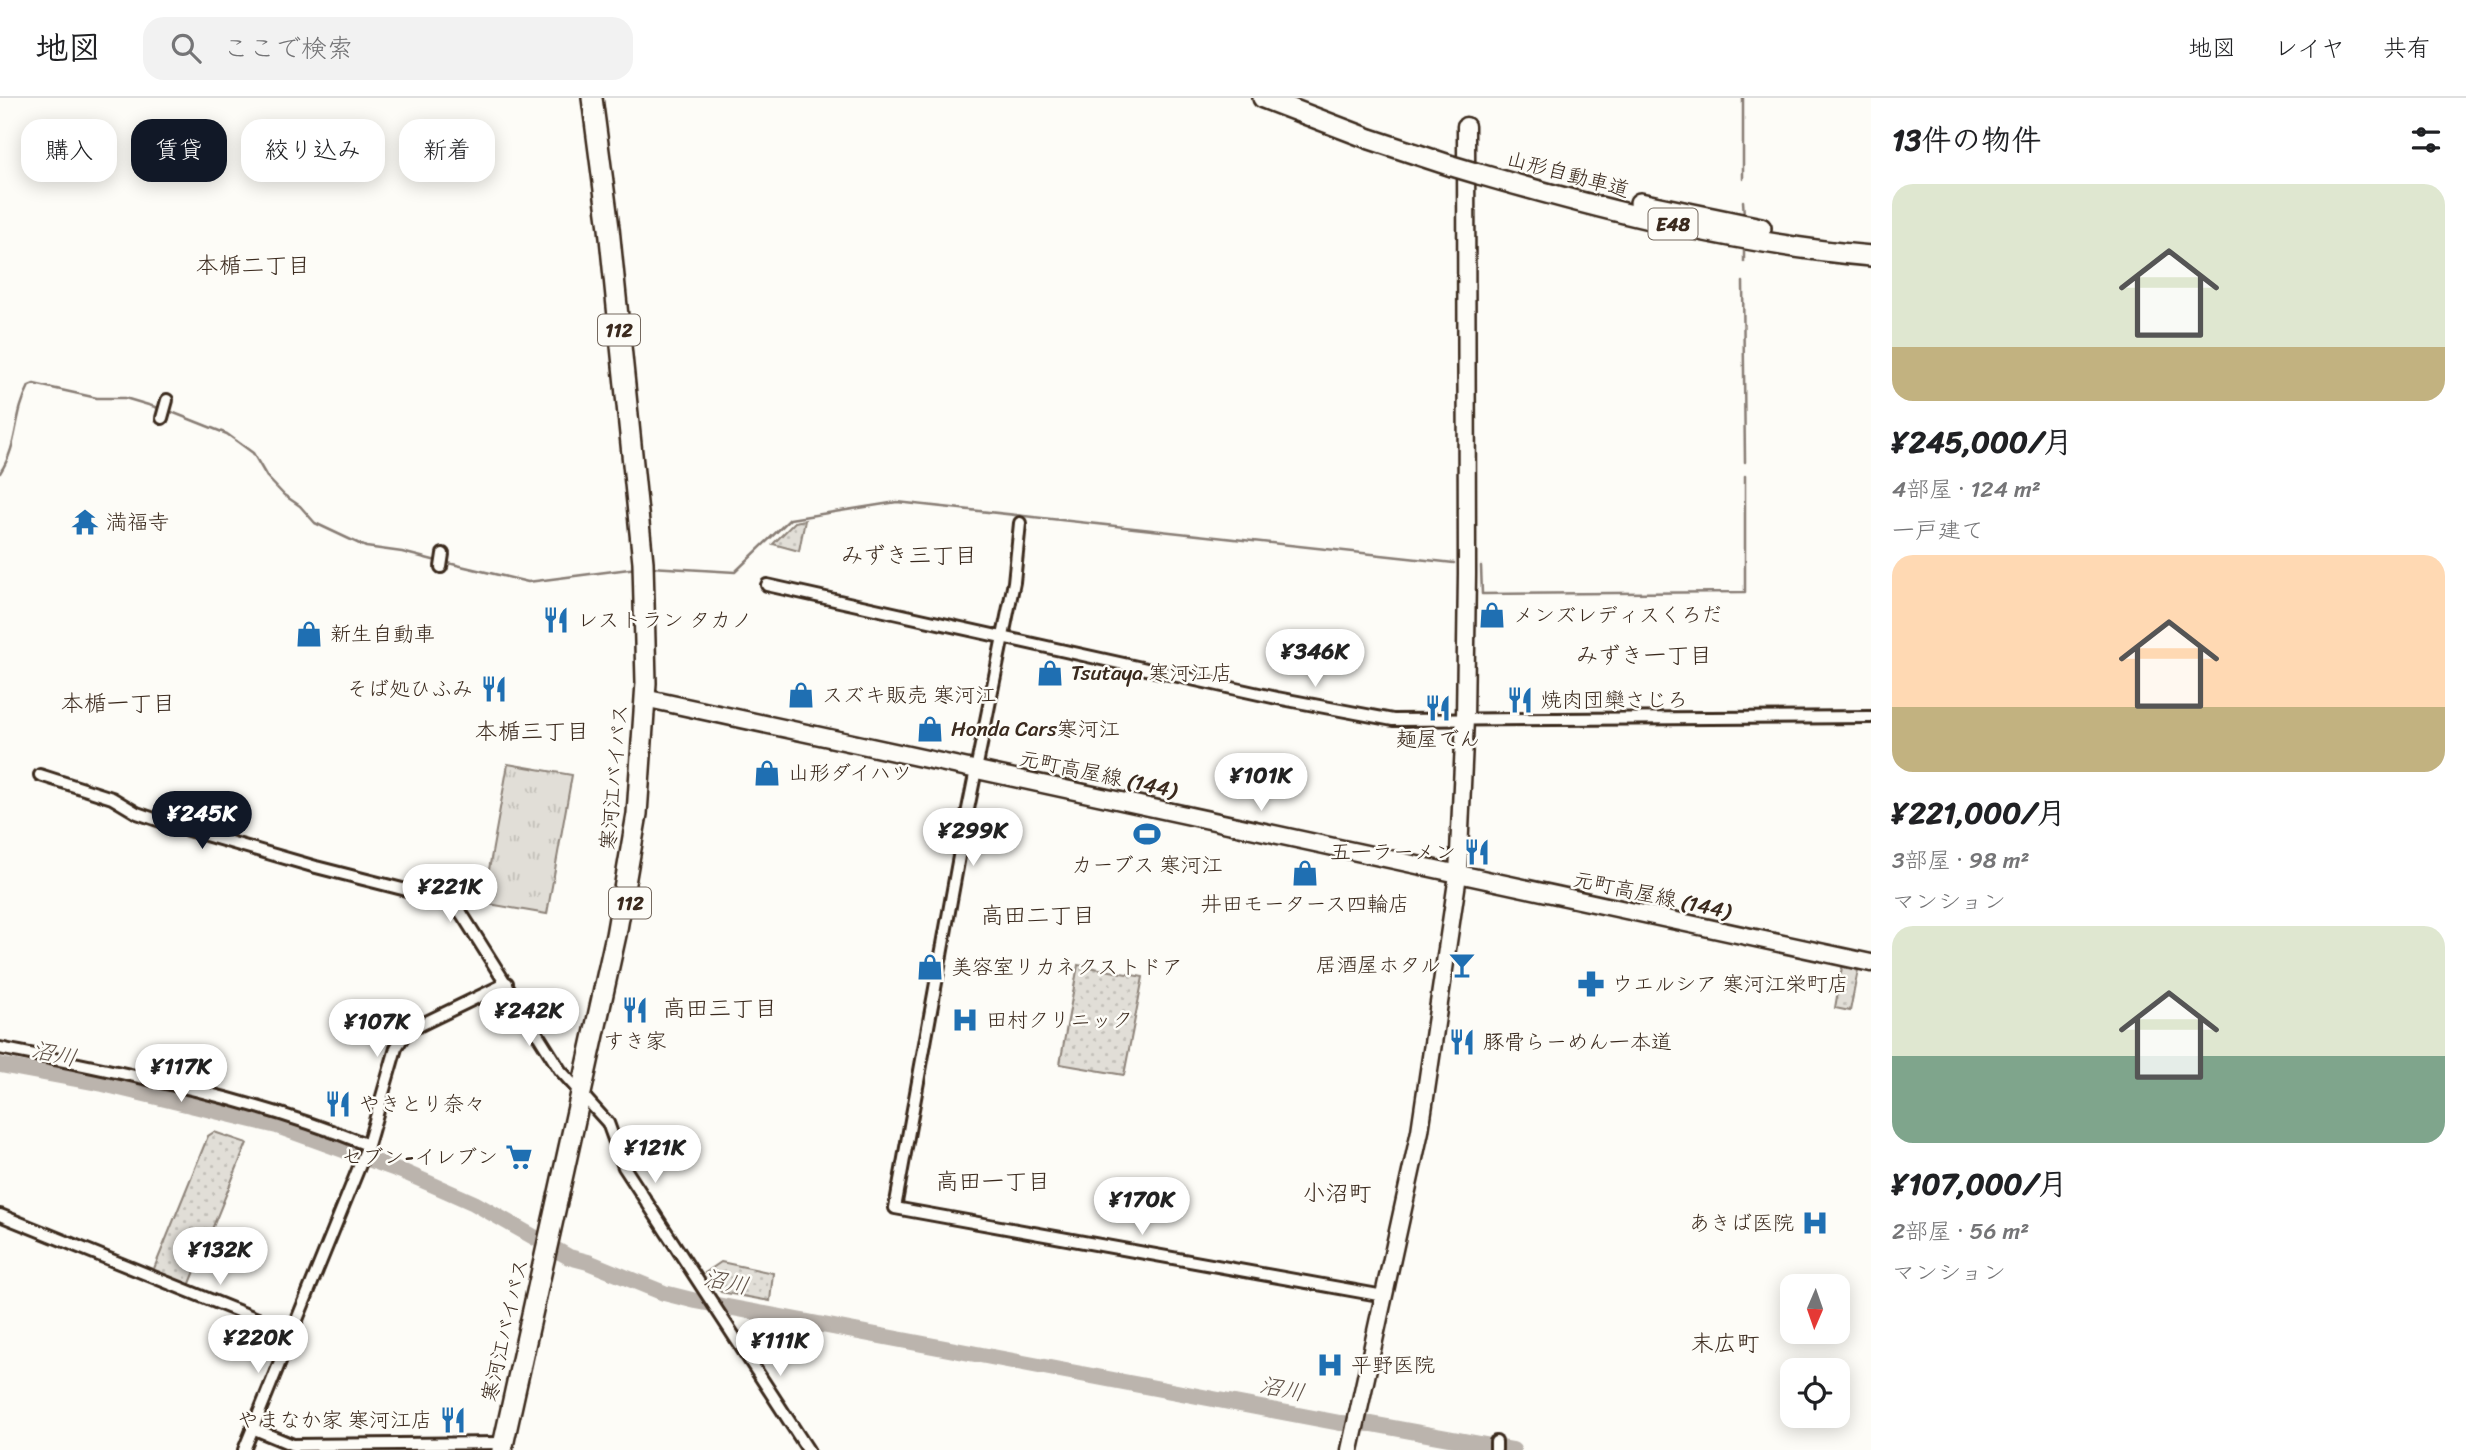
<!DOCTYPE html>
<html lang="ja">
<meta charset="utf-8">
<style>
:root{--surface:#fff;--page:#f2f2f2;--text:#202124;--muted:#757577;--line:#e0e0e0;--accent:#111827}
body{margin:0;font-family:Sriracha,"Klee One",sans-serif;background:var(--page);color:var(--text);height:100vh;display:flex;flex-direction:column;font-size:26px;white-space:nowrap}
*{box-sizing:border-box;margin:0}
p{font-size:23px;color:var(--muted)}
.icon{flex:none;width:38px;height:38px;fill:none;stroke:currentColor;stroke-width:2;stroke-linecap:round;stroke-linejoin:round}
.map{position:relative;flex:1;overflow:hidden}
.panel{display:flex;flex-direction:column;background:var(--surface);width:595px}
.panel>*{flex:none}
.guide{position:absolute;left:21px;top:21px;width:665px;height:63px;display:flex;gap:14px}
.needle{width:46px;rotate:182deg}
.buttons{position:absolute;left:1780px;top:1176px;display:grid;gap:14px}
.buttons a{display:grid;place-items:center;width:70px;height:70px;border-radius:14px;background:var(--surface);box-shadow:0 4px 18px #0003;font-size:35px}
.price{position:absolute;translate:-50% -60px;padding:0 16px;border-radius:24px;background:#fff;color:#222;font-size:23px;line-height:46px;filter:drop-shadow(0 2px 4px #0008)}
.price::after{content:'';position:absolute;left:50%;top:42px;width:21px;height:16px;margin-left:-10px;background:inherit;clip-path:polygon(0 0,100% 0,50% 100%)}
.price.on{background:var(--accent);color:#fff}
ul{padding:0;list-style:none}
li{display:grid;align-content:center;gap:14px;height:371px;padding:0 21px}
li span{display:grid;place-items:center;height:217px;border-radius:21px;color:#555}
li>.icon{margin-inline-start:auto}
span .icon{width:126px;height:126px;fill:#fffc;stroke-width:1}
li b{font-size:30px}
h2{display:flex;justify-content:space-between;align-items:center;height:84px;padding:0 21px;font-size:30px}
.chip{padding:0 24px;border-radius:21px;background:var(--surface);box-shadow:0 4px 18px #0003;font-size:24px;line-height:63px}
.chip.on{background:var(--accent);color:#fff}
header{display:flex;align-items:center;gap:42px;box-sizing:border-box;height:98px;padding:0 35px;background:var(--surface);border-bottom:2px solid var(--line)}
header strong{font-size:33px}
nav{display:flex;gap:38px;margin-inline-start:auto;font-size:24px}
.search{width:490px;height:63px;background:var(--page);display:flex;align-items:center;gap:18px;box-sizing:border-box;padding:0 24px;border-radius:21px;color:var(--muted);font-size:26px}
main{display:flex;flex:1;min-height:0}
.map>svg:first-child{display:block}
.grass{fill:url(#grass-tufts);stroke:#8e847a;stroke-width:2}
.park{fill:url(#park-dots);stroke:#8e847a;stroke-width:2}
.lines{fill:none;stroke-linecap:round;stroke-linejoin:round}
.stream{stroke:#887d74;stroke-width:2.5}
.river{stroke:#bbb4ad;stroke-width:16}
.street-casing{stroke:#3b2a1e;stroke-width:16}
.secondary-casing{stroke:#3b2a1e;stroke-width:21}
.highway-casing{stroke:#3b2a1e;stroke-width:24}
.street{stroke:#fdfcf7;stroke-width:10}
.secondary{stroke:#fdfcf7;stroke-width:16}
.highway{stroke:#fdfcf7;stroke-width:19}
.highway-bridge-casing{stroke:#3b2a1e;stroke-width:24;stroke-linecap:butt}
.highway-bridge{stroke:#fdfcf7;stroke-width:19}
.labels{text-anchor:middle;dominant-baseline:central;stroke-width:5;stroke-linejoin:round;paint-order:stroke}
.shield{fill:#fdfcf7;stroke:#75695f;stroke-width:2}
.shield-label{font-size:19px;font-weight:bold;fill:#3b2a1e}
.street-label{font-size:21px;fill:#3b2a1e;stroke:#fdfcf7}
.poi-label{font-size:21px;fill:#3b2a1e;stroke:#fdfcf7;text-anchor:start}
.neighbourhood-label{font-size:23px;fill:#3b2a1e;stroke:#fdfcf7}
.water-label{font-size:23px;font-style:italic;fill:#615349;stroke:#fdfcf7}
</style>
<header>
<strong>地図</strong>
<div class="search"><svg class="icon" aria-label="search" viewBox="0 0 24 24"><circle cx="10" cy="10" r="6"/><path d="M15 15l6 6"/></svg>ここで検索</div>
<nav><a>地図</a><a>レイヤ</a><a>共有</a></nav>
</header>
<main>
<div class="map">
<svg width="1871" height="1352" viewBox="0 0 1871 1352">
<defs>
<pattern id="grass-tufts" width="24" height="20" patternUnits="userSpaceOnUse" patternTransform="scale(1.75)"><rect width="24" height="20" fill="#e1ded7"/><path d="M3 7l-1-3M5 7V3M7 7l1-3M15 17l-1-3M17 17v-4M19 17l1-3" fill="none" stroke="#c2bfb8"/></pattern>
<pattern id="park-dots" width="8" height="8" patternUnits="userSpaceOnUse" patternTransform="scale(1.75)"><rect width="8" height="8" fill="#e1ded7"/><path d="M2 2h.1M6 6h.1" fill="none" stroke="#c2bfb8" stroke-width="1.8" stroke-linecap="round"/></pattern>
</defs>
<rect width="100%" height="100%" fill="#fdfcf7"/>
<filter id="ink" filterUnits="userSpaceOnUse"><feTurbulence type="fractalNoise" baseFrequency=".0143" numOctaves="2"/><feDisplacementMap in="SourceGraphic" scale="14" xChannelSelector="R" yChannelSelector="G"/><feConvolveMatrix kernelMatrix="1 2 1 2 8 2 1 2 1" color-interpolation-filters="sRGB"/></filter>
<g filter="url(#ink)">
<polygon class="grass" points="508,666 572,677 547,816 483,805"/>
<g class="park">
<polygon points="805,422 799,453 773,446 795,424"/>
<polygon points="1078,867 1143,879 1124,977 1060,966"/>
<polygon points="1842,869 1858,872 1850,913 1835,910"/>
<polygon points="214,1034 247,1045 189,1188 153,1173 208,1038"/>
<polygon points="721,1164 773,1175 770,1203 721,1194 705,1175"/>
</g>
<g class="lines">
<g class="stream">
<polyline points="1743,0 1743,81"/>
<polyline points="1743,103 1744,117"/>
<polyline points="1744,149 1744,164"/>
<polyline points="1743,184 1745,364"/>
<polyline points="169,313 227,336 253,355 267,379 284,397 300,408 315,425 366,449 402,454 437,463"/>
<path d="M0 375C19 346 13 318 29 288L34 286 97 300H125L162 311"/>
<polyline points="444,464 528,484 637,470"/>
<polyline points="1481,468 1482,496 1745,494 1745,378"/>
<polyline points="651,469 735,474 790,421 897,404 1454,465"/>
</g>
<polyline class="river" points="0,967 103,986 277,1028 404,1074 474,1105 569,1159 588,1164 664,1195 696,1203 1340,1325 1372,1326 1513,1352"/>
<g class="street-casing">
<g id="street">
<polyline points="162,320 167,302"/>
<polyline points="1020,425 1014,484 964,731 895,1110 1384,1198"/>
<polyline points="441,469 443,456"/>
<polyline points="767,487 1277,600 1393,622 1871,619"/>
<polyline points="40,677 112,700 137,715 178,729 316,769 426,797 446,803 460,813 560,972 608,1025 624,1069 808,1352"/>
<path d="M0 950C124 975 250 999 368 1047"/>
<polyline points="0,1117 292,1235"/>
<polyline points="252,1330 293,1347 503,1345"/>
<polyline points="1496,1344 1496,1352"/>
<polyline points="244,1352 368,1047 396,950 403,939 412,931 507,885"/>
</g>
</g>
<g class="secondary-casing">
<g id="secondary">
<polyline points="644,600 1871,865"/>
<polyline points="1350,1352 1420,1033 1458,777 1465,621 1467,475 1466,28"/>
</g>
</g>
<g class="highway-casing">
<g id="highway">
<polyline points="1263,0 1370,41 1452,68"/>
<path d="M1479 76C1607 113 1738 146 1871 158"/>
<polyline points="1640,105 1761,130"/>
<polyline points="502,1352 616,837 637,716 646,585 643,464 609,130 592,0"/>
</g>
</g>
<use href="#street" class="street"/>
<use href="#secondary" class="secondary"/>
<use href="#highway" class="highway"/>
<g class="highway-bridge-casing">
<polyline id="highway-bridge" points="1452,68 1479,76"/>
</g>
<use href="#highway-bridge" class="highway-bridge"/>
</g>
</g>
<defs>
<g id="temple-bare" transform="scale(2.1)"><path d="M0-6L5-2H3V0L6.5 2.5H4V6H1.5V3h-3V6H-4V2.5H-6.5L-3 0V-2H-5Z" fill="#1f6fb2" stroke="#fdfcf7" stroke-width="2.5" paint-order="stroke"/></g>
<g id="shop-bare" transform="scale(2.1)"><path d="M-5-2.5h2.3a2.7 3.5 0 0 1 5.4 0H5L5.5 6h-11ZM-1.5-2.5h3a1.5 2.3 0 0 0-3 0Z" fill="#1f6fb2" stroke="#fdfcf7" stroke-width="2.5" paint-order="stroke"/></g>
<g id="restaurant-bare" transform="scale(2.1)"><path d="M-5-6h1v4h1v-4h1v4h1v-4h1v5L-1.5 .5V6h-2V.5L-5-1ZM5-6V6H3V1.5H1.5Q1.5-4 5-6Z" fill="#1f6fb2" stroke="#fdfcf7" stroke-width="2.5" paint-order="stroke"/></g>
<g id="stadium-bare" transform="scale(2.1)"><path d="M0-5a6.5 5 0 1 0 0 10a6.5 5 0 1 0 0-10ZM-3.5-1.8h7v3.6h-7Z" fill="#1f6fb2" stroke="#fdfcf7" stroke-width="2.5" paint-order="stroke"/></g>
<g id="bar-bare" transform="scale(2.1)"><path d="M-6-5H6L.8 .8V4.5H3.5V6h-7V4.5H-.8V.8Z" fill="#1f6fb2" stroke="#fdfcf7" stroke-width="2.5" paint-order="stroke"/></g>
<g id="pharmacy-bare" transform="scale(2.1)"><path d="M-2-6h4v4h4v4h-4v4h-4v-4h-4v-4h4Z" fill="#1f6fb2" stroke="#fdfcf7" stroke-width="2.5" paint-order="stroke"/></g>
<g id="hospital-bare" transform="scale(2.1)"><path d="M-5-5h3v3.5h4V-5h3V5h-3V1.5h-4V5h-3Z" fill="#1f6fb2" stroke="#fdfcf7" stroke-width="2.5" paint-order="stroke"/></g>
<g id="supermarket-bare" transform="scale(2.1)"><path d="M-6-5.5h2.5l.6 2H6L4.5 2H-2.5L-4.4-4H-6ZM-1.5 3.2a1.3 1.3 0 1 0 .1 0ZM3 3.2a1.3 1.3 0 1 0 .1 0Z" fill="#1f6fb2" stroke="#fdfcf7" stroke-width="2.5" paint-order="stroke"/></g>
</defs>
<g fill-rule="evenodd">
<use href="#temple-bare" x="85" y="424"/>
<use href="#shop-bare" x="1492" y="517"/>
<use href="#restaurant-bare" x="556" y="522"/>
<use href="#shop-bare" x="309" y="536"/>
<use href="#shop-bare" x="1050" y="575"/>
<use href="#restaurant-bare" x="494" y="591"/>
<use href="#shop-bare" x="801" y="597"/>
<use href="#restaurant-bare" x="1520" y="602"/>
<use href="#restaurant-bare" x="1438" y="610"/>
<use href="#shop-bare" x="930" y="631"/>
<use href="#shop-bare" x="767" y="675"/>
<use href="#stadium-bare" x="1147" y="736"/>
<use href="#restaurant-bare" x="1477" y="754"/>
<use href="#shop-bare" x="1305" y="775"/>
<use href="#bar-bare" x="1462" y="867"/>
<use href="#shop-bare" x="930" y="869"/>
<use href="#pharmacy-bare" x="1591" y="886"/>
<use href="#restaurant-bare" x="635" y="912"/>
<use href="#hospital-bare" x="965" y="922"/>
<use href="#restaurant-bare" x="1462" y="944"/>
<use href="#restaurant-bare" x="338" y="1006"/>
<use href="#supermarket-bare" x="519" y="1059"/>
<use href="#hospital-bare" x="1815" y="1125"/>
<use href="#hospital-bare" x="1330" y="1267"/>
<use href="#restaurant-bare" x="453" y="1322"/>
</g>
<g class="labels">
<g class="shield">
<rect x="1648.5" y="110.5" width="49" height="31" rx="5"/>
<rect x="598" y="216.5" width="42" height="31" rx="5"/>
<rect x="609" y="789.5" width="42" height="31" rx="5"/>
</g>
<g class="shield-label">
<text x="1673" y="126">E48</text>
<text x="619" y="232">112</text>
<text x="630" y="805">112</text>
</g>
<g class="street-label">
<text transform="translate(1568 76) rotate(15)">山形自動車道</text>
<text transform="translate(1098 676) rotate(12)">元町高屋線 (144)</text>
<text transform="translate(614 679) rotate(-85)">寒河江バイパス</text>
<text transform="translate(1652 797) rotate(12)">元町高屋線 (144)</text>
<text transform="translate(505 1232) rotate(-77)">寒河江バイパス</text>
</g>
<g class="poi-label">
<text x="106" y="424">満福寺</text>
<text x="1513" y="517">メンズレディスくろだ</text>
<text x="577" y="522">レストラン タカノ</text>
<text x="330" y="536">新生自動車</text>
<text x="1071" y="575">Tsutaya 寒河江店</text>
<text x="473" y="591" text-anchor="end">そば処ひふみ</text>
<text x="822" y="597">スズキ販売 寒河江</text>
<text x="1541" y="602">焼肉団欒さじろ</text>
<text x="951" y="631">Honda Cars寒河江</text>
<text x="1438" y="641" text-anchor="middle">麺屋でん</text>
<text x="788" y="675">山形ダイハツ</text>
<text x="1456" y="754" text-anchor="end">五一ラーメン</text>
<text x="1147" y="767" text-anchor="middle">カーブス 寒河江</text>
<text x="1305" y="806" text-anchor="middle">井田モータース四輪店</text>
<text x="1441" y="867" text-anchor="end">居酒屋ホタル</text>
<text x="951" y="869">美容室リカネクストドア</text>
<text x="1612" y="886">ウエルシア 寒河江栄町店</text>
<text x="986" y="922">田村クリニック</text>
<text x="635" y="943" text-anchor="middle">すき家</text>
<text x="1483" y="944">豚骨らーめん一本道</text>
<text x="359" y="1006">やきとり奈々</text>
<text x="498" y="1059" text-anchor="end">セブン-イレブン</text>
<text x="1794" y="1125" text-anchor="end">あきば医院</text>
<text x="1351" y="1267">平野医院</text>
<text x="432" y="1322" text-anchor="end">やまなか家 寒河江店</text>
</g>
<g class="neighbourhood-label">
<text x="253" y="167">本楯二丁目</text>
<text x="909" y="457">みずき三丁目</text>
<text x="1644" y="557">みずき一丁目</text>
<text x="118" y="605">本楯一丁目</text>
<text x="532" y="633">本楯三丁目</text>
<text x="1038" y="817">高田二丁目</text>
<text x="720" y="910">高田三丁目</text>
<text x="993" y="1083">高田一丁目</text>
<text x="1337" y="1095">小沼町</text>
<text x="1725" y="1245">末広町</text>
</g>
<g class="water-label">
<text transform="translate(54 956) rotate(12)">沼川</text>
<text transform="translate(726 1184) rotate(12)">沼川</text>
<text transform="translate(1282 1291) rotate(11)">沼川</text>
</g>
</g>
</svg>
<div class="buttons">
<a><svg class="needle" viewBox="-14 -14 28 28"><path d="M0-13l5 13h-10z" fill="#e53935"/><path d="M0 13l5-13h-10z" fill="#757577"/></svg></a>
<a><svg class="icon" aria-label="locate" viewBox="0 0 24 24"><circle cx="12" cy="12" r="6"/><path d="M12 2v4M12 18v4M2 12h4M18 12h4"/></svg></a>
</div>
<b class="price" style="left:1315px;top:591px">¥346K</b>
<b class="price" style="left:1261px;top:715px">¥101K</b>
<b class="price on" style="left:202px;top:753px">¥245K</b>
<b class="price" style="left:973px;top:770px">¥299K</b>
<b class="price" style="left:450px;top:826px">¥221K</b>
<b class="price" style="left:529px;top:950px">¥242K</b>
<b class="price" style="left:377px;top:961px">¥107K</b>
<b class="price" style="left:181px;top:1006px">¥117K</b>
<b class="price" style="left:655px;top:1087px">¥121K</b>
<b class="price" style="left:1142px;top:1139px">¥170K</b>
<b class="price" style="left:220px;top:1189px">¥132K</b>
<b class="price" style="left:258px;top:1277px">¥220K</b>
<b class="price" style="left:780px;top:1280px">¥111K</b>
<div class="guide">
<a class="chip">購入</a>
<a class="chip on">賃貸</a>
<a class="chip">絞り込み</a>
<a class="chip">新着</a>
</div>
</div>
<section class="panel">
<h2>13件の物件<svg class="icon" aria-label="filters" viewBox="0 0 24 24"><path d="M4 7h16M4 17h16"/><circle cx="9" cy="7" r="2"/><circle cx="15" cy="17" r="2"/></svg></h2>
<ul>
<li><span style="background:linear-gradient(#dfe7d0 75%,#c2b280 0)"><svg class="icon" aria-label="home" viewBox="0 0 24 24"><path d="M3 11l9-7 9 7M6 9v11h12V9"/></svg></span><div><b>¥245,000/月</b><p>4部屋 · 124 m²</p><p>一戸建て</p></div></li>
<li><span style="background:linear-gradient(#ffd9b3 70%,#c2b280 0)"><svg class="icon" aria-label="home" viewBox="0 0 24 24"><path d="M3 11l9-7 9 7M6 9v11h12V9"/></svg></span><div><b>¥221,000/月</b><p>3部屋 · 98 m²</p><p>マンション</p></div></li>
<li><span style="background:linear-gradient(#dfe7d0 60%,#7fa58c 0)"><svg class="icon" aria-label="home" viewBox="0 0 24 24"><path d="M3 11l9-7 9 7M6 9v11h12V9"/></svg></span><div><b>¥107,000/月</b><p>2部屋 · 56 m²</p><p>マンション</p></div></li>
</ul>
</section>
</main>
